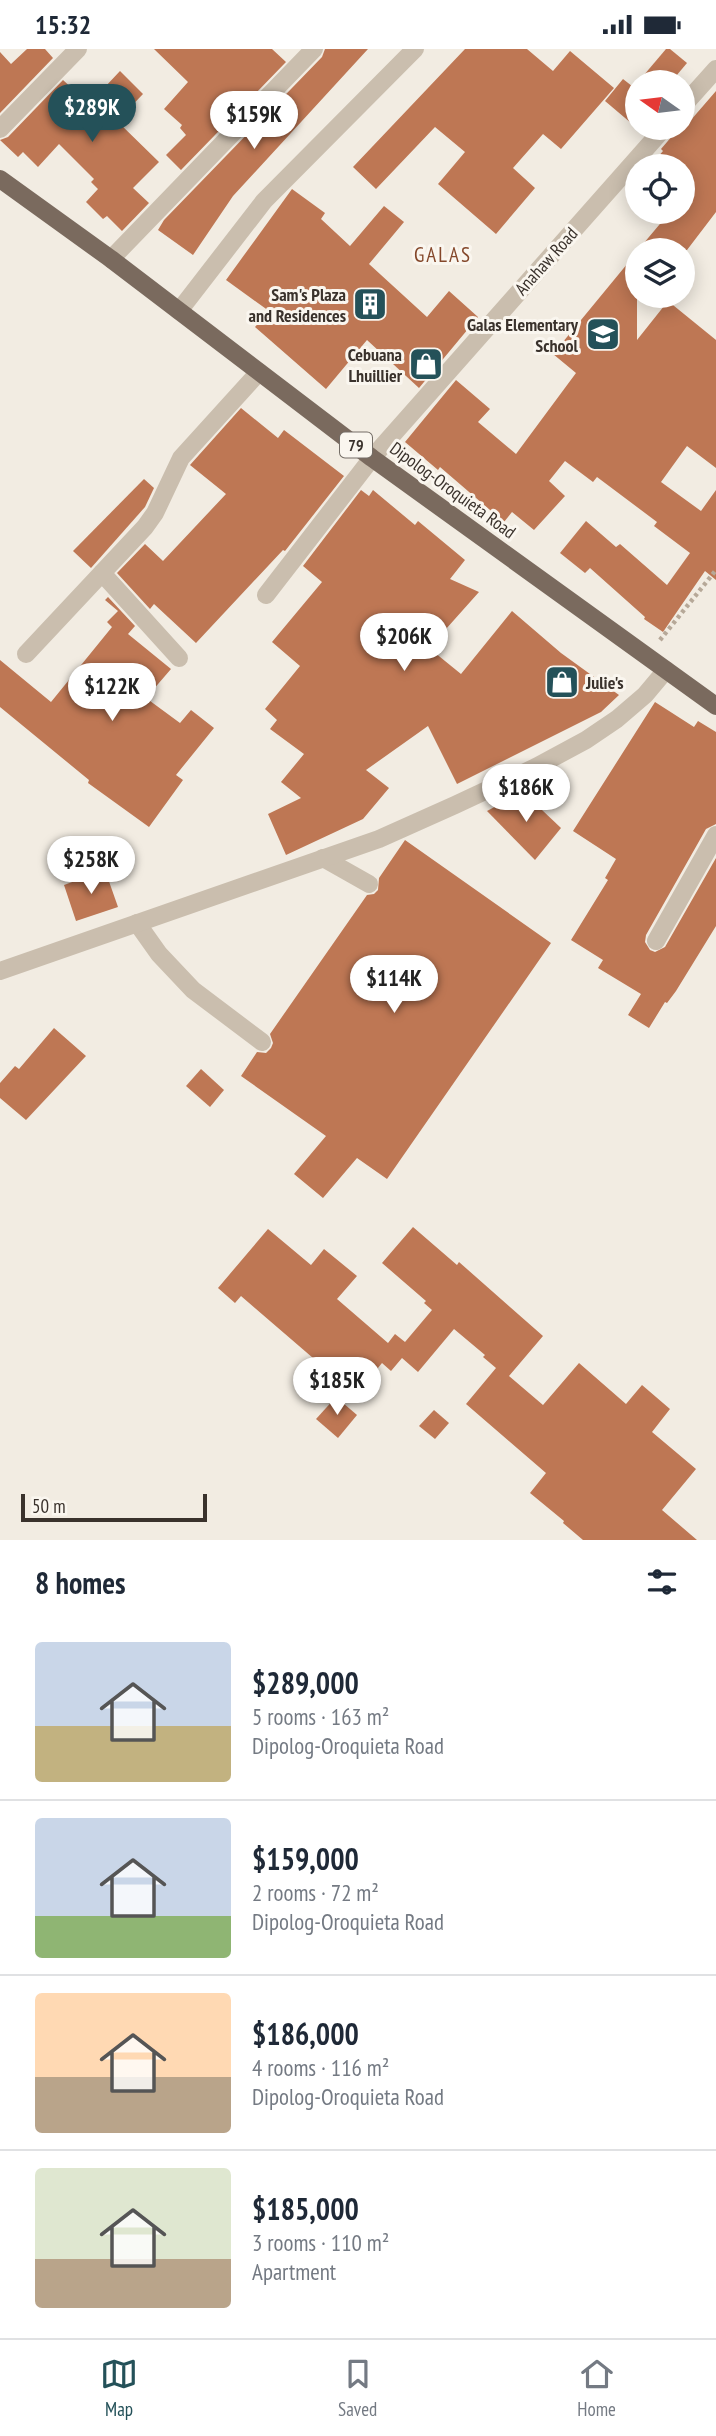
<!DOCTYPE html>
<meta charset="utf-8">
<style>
:root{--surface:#fff;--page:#f6f6f7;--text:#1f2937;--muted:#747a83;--line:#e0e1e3;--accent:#245159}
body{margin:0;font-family:"PT Sans Narrow",sans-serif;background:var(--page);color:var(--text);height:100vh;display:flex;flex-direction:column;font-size:26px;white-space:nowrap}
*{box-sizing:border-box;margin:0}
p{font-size:23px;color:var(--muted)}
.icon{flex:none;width:38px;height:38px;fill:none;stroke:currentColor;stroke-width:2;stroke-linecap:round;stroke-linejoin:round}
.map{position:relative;height:1491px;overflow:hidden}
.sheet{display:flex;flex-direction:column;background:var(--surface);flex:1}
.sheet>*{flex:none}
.needle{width:46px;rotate:284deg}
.buttons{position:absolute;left:625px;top:21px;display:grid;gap:14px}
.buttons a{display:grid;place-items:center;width:70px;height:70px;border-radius:50%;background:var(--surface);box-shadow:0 4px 18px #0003;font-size:35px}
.scale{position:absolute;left:21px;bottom:18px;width:186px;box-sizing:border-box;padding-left:7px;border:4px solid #3a322c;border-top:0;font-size:19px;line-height:24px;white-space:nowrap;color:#3a322c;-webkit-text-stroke:5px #faf6ef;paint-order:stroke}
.price{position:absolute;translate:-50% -60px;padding:0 16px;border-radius:24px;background:#fff;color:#222;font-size:23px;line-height:46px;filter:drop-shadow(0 2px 4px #0008)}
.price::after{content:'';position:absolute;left:50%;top:42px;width:21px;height:16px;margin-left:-10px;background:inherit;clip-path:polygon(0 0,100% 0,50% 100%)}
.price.current{background:var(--accent);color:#fff}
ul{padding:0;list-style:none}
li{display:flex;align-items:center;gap:21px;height:175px;padding:0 35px}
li+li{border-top:2px solid var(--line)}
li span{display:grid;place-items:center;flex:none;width:196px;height:140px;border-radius:7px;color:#555}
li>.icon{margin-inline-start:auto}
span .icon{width:84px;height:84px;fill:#fffc;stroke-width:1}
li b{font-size:30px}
h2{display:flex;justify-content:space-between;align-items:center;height:84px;padding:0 35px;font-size:30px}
.status{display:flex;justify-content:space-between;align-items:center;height:49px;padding:0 35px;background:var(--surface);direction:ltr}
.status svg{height:19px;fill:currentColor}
.tabs{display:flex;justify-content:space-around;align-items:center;height:98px;border-top:2px solid var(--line);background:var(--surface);font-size:19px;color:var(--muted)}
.tabs a{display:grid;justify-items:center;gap:4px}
.tabs .current{color:var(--accent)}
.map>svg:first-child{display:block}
.building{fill:#be7754}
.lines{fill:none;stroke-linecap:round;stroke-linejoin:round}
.path{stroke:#b6a898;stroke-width:4.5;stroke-dasharray:3.5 3.5;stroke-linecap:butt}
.minor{stroke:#cabeae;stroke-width:18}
.major{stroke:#7a6a5e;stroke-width:18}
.labels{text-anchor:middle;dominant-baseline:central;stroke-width:6;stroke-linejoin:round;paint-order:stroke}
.shield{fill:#faf6ef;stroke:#746d66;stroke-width:2}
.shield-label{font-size:16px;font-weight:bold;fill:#3a322c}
.street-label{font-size:18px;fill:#3a322c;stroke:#faf6ef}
.poi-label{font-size:18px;font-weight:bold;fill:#3a322c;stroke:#faf6ef;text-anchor:end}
.quarter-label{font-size:21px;letter-spacing:2px;fill:#84472a;stroke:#faf6ef}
</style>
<div class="status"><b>15:32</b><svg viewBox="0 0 49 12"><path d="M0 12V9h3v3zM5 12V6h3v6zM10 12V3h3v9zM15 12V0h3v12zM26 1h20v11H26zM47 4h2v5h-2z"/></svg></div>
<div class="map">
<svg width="716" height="1491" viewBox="0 0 716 1491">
<rect width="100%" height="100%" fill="#f2ece2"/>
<g class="building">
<polygon points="27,0 45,0 53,9 0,64 0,3 11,15"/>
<polygon points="154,0 272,0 286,13 181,121 166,106 186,86 180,79 182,76 164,60 188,33"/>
<polygon points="325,0 368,0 233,147 193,206 158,181 164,171 322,8"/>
<polygon points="465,0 527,0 553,22 570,2 614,39 561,100 543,85 513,119 535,139 496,185 438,135 465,103 435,78 376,140 353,118"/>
<polygon points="666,0 670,0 687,14 671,33 638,33"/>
<polygon points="120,22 143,45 117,72 159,113 133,139 149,154 122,182 107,167 103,170 86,153 98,140 91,133 94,130 59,95 38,118 23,103 18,108 0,91 8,88 63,31 89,55"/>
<polygon points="623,30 637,41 637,79 649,79 644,85 605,52"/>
<polygon points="716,42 716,163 687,201 638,201 670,163 682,163 682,117 650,117 663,102 661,100 673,86 675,79 684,79"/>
<polygon points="292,140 325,164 321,170 350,197 384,157 404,173 369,215 427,268 449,242 478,268 419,339 367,291 326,340 255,278 269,262 226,231"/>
<polygon points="637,203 637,291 668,252 716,291 716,419 687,397 661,433 701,462 716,441 716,531 705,522 663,583 644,570 645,568 590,519 585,524 560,504 586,472 616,498 620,495 667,536 690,504 654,477 657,473 597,428 593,433 565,412 549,432 565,447 534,481 512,463 504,473 440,418 438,421 405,393 456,331 490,360 478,373 516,405 576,324 553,305"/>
<polygon points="241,359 278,389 284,381 344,427 285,502 283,501 196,594 154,555 150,560 117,524 145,495 163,512 226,445 190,416"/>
<polygon points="144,430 154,439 145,458 91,519 73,502"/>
<polygon points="361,441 369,447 373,441 415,476 418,472 465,511 450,530 479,543 429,599 461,625 512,562 561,604 619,646 601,663 457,735 428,677 366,721 389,739 363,770 286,806 268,765 301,749 281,733 304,705 270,680 277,671 265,660 300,617 272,593 322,533 303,517"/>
<polygon points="108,548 135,577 128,585 171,620 146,649 180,674 191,661 214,679 176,726 183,731 149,778 88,734 89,731 0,658 0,611 51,653 112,578 107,573 118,562 105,551"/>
<polygon points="655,653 694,678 698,672 716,683 716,775 706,780 646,886 645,893 650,901 655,903 665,898 716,809 716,877 676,942 667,954 665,953 649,979 628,966 641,945 598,919 603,911 571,891 608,831 605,829 616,810 573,782"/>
<polygon points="523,743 561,779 535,811 487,762"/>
<polygon points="405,791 551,894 387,1130 357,1109 323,1149 294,1125 326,1087 241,1027 257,1003 266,1004 271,999 273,994 270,985 367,846 374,845 378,841 379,829"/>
<polygon points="105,821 118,858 76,872 64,836"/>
<polygon points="54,979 86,1007 26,1071 0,1049 0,1034 15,1017 19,1020"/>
<polygon points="201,1020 224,1041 210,1058 186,1037"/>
<polygon points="413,1178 457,1216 459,1213 543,1287 509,1327 543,1356 579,1314 626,1355 642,1336 670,1360 652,1383 696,1420 662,1461 697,1491 583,1491 563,1474 564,1472 530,1444 546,1424 466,1355 496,1319 483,1308 485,1306 454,1280 418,1323 402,1309 391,1322 382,1314 356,1346 241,1247 235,1254 218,1239 268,1180 311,1216 324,1200 357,1227 337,1250 388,1294 395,1285 405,1293 432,1261 424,1254 426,1252 382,1214"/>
<polygon points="336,1348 357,1366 338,1389 316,1370"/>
<polygon points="434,1361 449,1374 435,1390 419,1377"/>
</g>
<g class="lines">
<polyline class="path" points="660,591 716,521"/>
<g class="minor">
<polyline points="682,58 716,20"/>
<polyline points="0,80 78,0"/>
<polyline points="111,210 314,0"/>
<polyline points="179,262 264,152 415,0"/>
<polyline points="102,524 179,609"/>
<polyline points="266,546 372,409 664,79"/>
<polyline points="26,605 145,478 155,464 181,409 259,323"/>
<polyline points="323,809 369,835"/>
<polyline points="137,874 159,905 193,941 262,993"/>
<polyline points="656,892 716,786"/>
<polyline points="0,922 379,790 455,756 536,718 586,691 617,670 645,646 666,621"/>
</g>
<polyline class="major" points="0,130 111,210 372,409 716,657"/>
</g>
<defs>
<g id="building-square" transform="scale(1.75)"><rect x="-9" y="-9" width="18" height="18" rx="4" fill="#245159" stroke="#faf6ef"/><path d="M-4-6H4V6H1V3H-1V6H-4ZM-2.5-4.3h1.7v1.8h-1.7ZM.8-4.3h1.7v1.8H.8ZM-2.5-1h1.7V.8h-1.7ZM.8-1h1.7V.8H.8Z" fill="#fff"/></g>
<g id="school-square" transform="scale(1.75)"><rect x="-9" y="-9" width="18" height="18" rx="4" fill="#245159" stroke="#faf6ef"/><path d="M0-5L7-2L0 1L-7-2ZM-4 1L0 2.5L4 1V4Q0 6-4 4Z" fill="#fff"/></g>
<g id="shop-square" transform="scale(1.75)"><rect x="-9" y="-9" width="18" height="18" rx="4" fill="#245159" stroke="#faf6ef"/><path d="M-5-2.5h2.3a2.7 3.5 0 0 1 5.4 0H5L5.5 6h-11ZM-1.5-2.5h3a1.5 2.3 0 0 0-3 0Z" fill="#fff"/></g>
</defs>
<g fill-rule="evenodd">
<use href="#building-square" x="370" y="255"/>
<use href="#school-square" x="603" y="285"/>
<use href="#shop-square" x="426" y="315"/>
<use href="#shop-square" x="562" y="633"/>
</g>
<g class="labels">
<rect class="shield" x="340" y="383.5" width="32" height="25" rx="5"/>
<g class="shield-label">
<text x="356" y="396">79</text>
</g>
<g class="street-label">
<text transform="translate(546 212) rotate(-48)">Anahaw Road</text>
<text transform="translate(453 441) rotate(36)">Dipolog-Oroquieta Road</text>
</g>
<g class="poi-label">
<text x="346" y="245">Sam's Plaza<tspan x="346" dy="21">and Residences</tspan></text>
<text x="578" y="275">Galas Elementary<tspan x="578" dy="21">School</tspan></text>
<text x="402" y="305">Cebuana<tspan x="402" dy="21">Lhuillier</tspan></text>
<text x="586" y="633" text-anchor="start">Julie's</text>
</g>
<g class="quarter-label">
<text x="443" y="205">GALAS</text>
</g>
</g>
</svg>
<div class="buttons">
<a><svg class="needle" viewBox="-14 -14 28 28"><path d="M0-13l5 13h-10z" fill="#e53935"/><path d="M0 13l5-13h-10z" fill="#747a83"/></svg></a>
<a><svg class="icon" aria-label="locate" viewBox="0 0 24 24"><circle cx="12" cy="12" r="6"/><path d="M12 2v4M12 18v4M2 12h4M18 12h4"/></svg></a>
<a><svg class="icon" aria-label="layers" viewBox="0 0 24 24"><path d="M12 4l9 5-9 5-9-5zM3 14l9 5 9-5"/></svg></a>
</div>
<div class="scale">50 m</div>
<b class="price current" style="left:92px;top:95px">$289K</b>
<b class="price" style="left:254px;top:102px">$159K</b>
<b class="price" style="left:404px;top:624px">$206K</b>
<b class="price" style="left:112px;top:674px">$122K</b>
<b class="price" style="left:526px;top:775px">$186K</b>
<b class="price" style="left:91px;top:847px">$258K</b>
<b class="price" style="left:394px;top:966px">$114K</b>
<b class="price" style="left:337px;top:1368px">$185K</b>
</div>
<section class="sheet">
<h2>8 homes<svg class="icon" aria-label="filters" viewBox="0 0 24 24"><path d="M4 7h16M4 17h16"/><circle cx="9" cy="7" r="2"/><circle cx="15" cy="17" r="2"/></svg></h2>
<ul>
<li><span style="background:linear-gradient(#c9d6e8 60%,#c2b280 0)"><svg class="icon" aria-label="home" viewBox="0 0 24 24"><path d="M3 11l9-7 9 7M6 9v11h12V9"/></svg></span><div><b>$289,000</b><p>5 rooms · 163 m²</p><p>Dipolog-Oroquieta Road</p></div></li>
<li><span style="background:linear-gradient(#c9d6e8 70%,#8fb573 0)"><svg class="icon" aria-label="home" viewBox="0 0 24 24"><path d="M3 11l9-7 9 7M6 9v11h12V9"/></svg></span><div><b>$159,000</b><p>2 rooms · 72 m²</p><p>Dipolog-Oroquieta Road</p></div></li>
<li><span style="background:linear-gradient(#ffd9b3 60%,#b9a48a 0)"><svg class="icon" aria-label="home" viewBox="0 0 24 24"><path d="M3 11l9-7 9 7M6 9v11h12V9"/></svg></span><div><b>$186,000</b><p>4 rooms · 116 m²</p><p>Dipolog-Oroquieta Road</p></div></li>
<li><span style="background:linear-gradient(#dfe7d0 65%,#b9a48a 0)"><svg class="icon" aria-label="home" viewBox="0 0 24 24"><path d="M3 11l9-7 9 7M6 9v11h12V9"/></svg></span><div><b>$185,000</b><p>3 rooms · 110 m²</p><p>Apartment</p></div></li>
</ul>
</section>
<nav class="tabs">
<a class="current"><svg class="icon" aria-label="map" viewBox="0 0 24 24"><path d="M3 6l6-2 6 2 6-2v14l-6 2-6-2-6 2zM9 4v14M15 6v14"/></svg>Map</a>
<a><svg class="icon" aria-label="saved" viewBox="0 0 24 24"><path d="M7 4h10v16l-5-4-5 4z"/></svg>Saved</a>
<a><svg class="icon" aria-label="home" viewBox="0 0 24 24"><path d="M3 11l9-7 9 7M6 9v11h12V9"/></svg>Home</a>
</nav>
